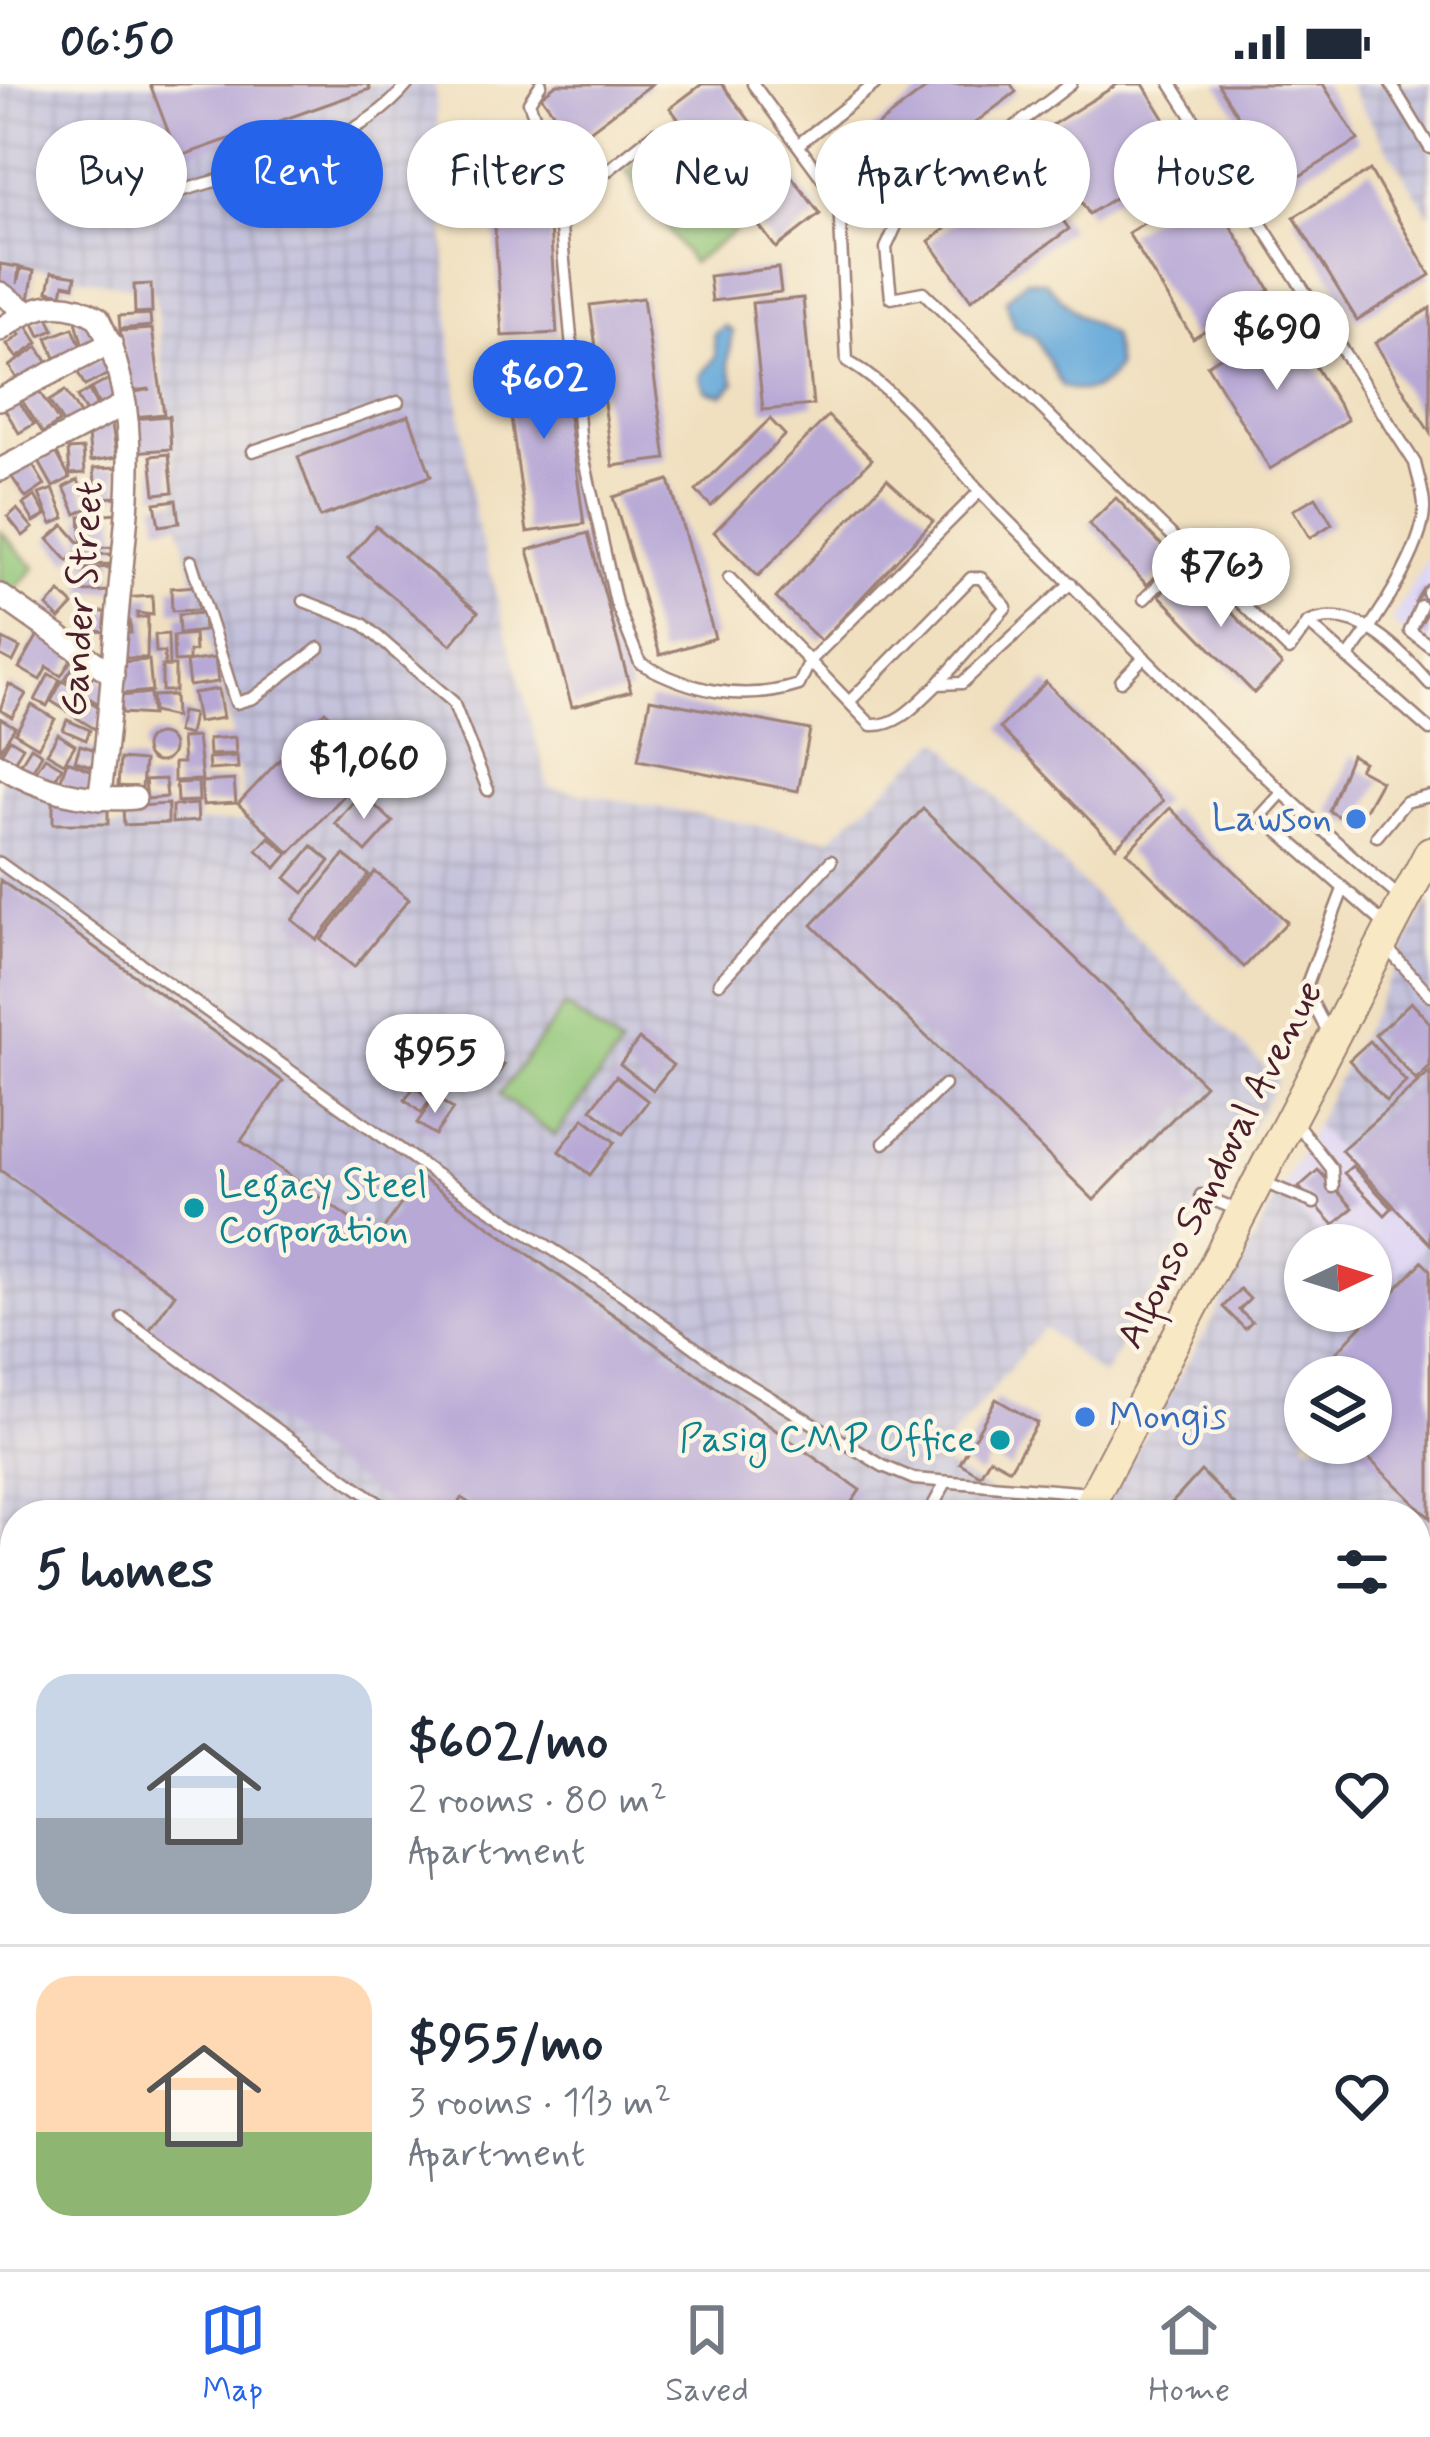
<!DOCTYPE html>
<meta charset="utf-8">
<style>
:root{--surface:#fff;--page:#f6f6f7;--text:#1f2937;--muted:#747a83;--line:#e0e1e3;--accent:#2563eb}
body{margin:0;font-family:Mynerve,sans-serif;background:var(--page);color:var(--text);height:100vh;display:flex;flex-direction:column;font-size:45px;white-space:nowrap}
*{box-sizing:border-box;margin:0}
p{font-size:39px;color:var(--muted)}
.icon{flex:none;width:66px;height:66px;fill:none;stroke:currentColor;stroke-width:2;stroke-linecap:round;stroke-linejoin:round}
.map{position:relative;flex:1;overflow:hidden}
.panel{position:absolute;left:0px;top:1416px;width:1431px;height:771px;display:flex;flex-direction:column;background:var(--surface);border-radius:48px 48px 0 0;box-shadow:0 3px 9px #0004}
.panel>*{flex:none}
.guide{position:absolute;left:36px;top:36px;width:1359px;height:108px;display:flex;gap:24px}
.needle{width:78px;rotate:86deg}
.fabs{position:absolute;left:1284px;top:1140px;display:grid;gap:24px}
.fabs a{display:grid;place-items:center;width:108px;height:108px;border-radius:50%;background:var(--surface);box-shadow:0 3px 9px #0004;font-size:60px}
.price{position:absolute;translate:-50% -102px;padding:0 27px;border-radius:42px;background:#fff;color:#222;font-size:39px;line-height:78px;filter:drop-shadow(0 3px 6px #0008)}
.price::after{content:'';position:absolute;left:50%;top:72px;width:36px;height:27px;margin-left:-18px;background:inherit;clip-path:polygon(0 0,100% 0,50% 100%)}
.price.current{background:var(--accent);color:#fff}
ul{padding:0;list-style:none}
li{display:flex;align-items:center;gap:36px;height:300px;padding:0 36px}
li+li{border-top:3px solid var(--line)}
li span{display:grid;place-items:center;flex:none;width:336px;height:240px;border-radius:36px;color:#555}
li>.icon{margin-inline-start:auto}
span .icon{width:144px;height:144px;fill:#fffc;stroke-width:1}
li b{font-size:51px}
h2{display:flex;justify-content:space-between;align-items:center;height:144px;padding:0 36px;font-size:51px}
.pill{padding:0 42px;border-radius:54px;background:var(--surface);box-shadow:0 3px 9px #0004;font-size:42px;line-height:108px}
.pill.current{background:var(--accent);color:#fff}
.status{display:flex;justify-content:space-between;align-items:center;height:84px;padding:0 60px;background:var(--surface);direction:ltr}
.status svg{height:33px;fill:currentColor}
.menu{display:flex;justify-content:space-around;align-items:center;height:168px;border-top:3px solid var(--line);background:var(--surface);font-size:33px;color:var(--muted)}
.menu a{display:grid;justify-items:center;gap:6px}
.menu .current{color:var(--accent)}
.map>svg:first-child{display:block}
.built{fill:#ded5f5}
.industrial{fill:url(#industrial-grid);fill-rule:evenodd}
.garden{fill:#91c678;stroke:#6e7252;stroke-width:3}
.water{fill:#65a9da;stroke:#586482;stroke-width:3}
.building{fill:#b7a8d6}
.lines{fill:none;stroke-linecap:round;stroke-linejoin:round}
.service-casing{stroke:#9d8076;stroke-width:15}
.minor-casing{stroke:#9d8076;stroke-width:26}
.secondary-casing{stroke:#9d8076;stroke-width:34}
.service{stroke:#fff;stroke-width:10}
.minor{stroke:#fff;stroke-width:21}
.secondary{stroke:#f8e8c3;stroke-width:30}
.shop-dot{fill:#3f7fe0;stroke:#fcf5e5;stroke-width:4.5}
.culture-dot{fill:#0f9aa8;stroke:#fcf5e5;stroke-width:4.5}
.labels{text-anchor:middle;dominant-baseline:central;stroke-width:9;stroke-linejoin:round;paint-order:stroke}
.street-label{font-size:39px;fill:#4a1f2b;stroke:#fcf5e5}
.shop-label{font-size:39px;fill:#366cbe;stroke:#fcf5e5;text-anchor:end}
.culture-label{font-size:39px;fill:#0d838f;stroke:#fcf5e5;text-anchor:start}
</style>
<div class="status"><b>06:50</b><svg viewBox="0 0 49 12"><path d="M0 12V9h3v3zM5 12V6h3v6zM10 12V3h3v9zM15 12V0h3v12zM26 1h20v11H26zM47 4h2v5h-2z"/></svg></div>
<div class="map">
<svg width="1430" height="2185" viewBox="0 0 1430 2185">
<defs>
<pattern id="industrial-grid" width="8" height="8" patternUnits="userSpaceOnUse" patternTransform="scale(3)"><rect width="8" height="8" fill="#c3c1db"/><path d="M0 4h8M4 0v8" fill="none" stroke="#a9a5bc"/></pattern>
</defs>
<rect width="100%" height="100%" fill="#fcf5e5"/>
<filter id="ink" filterUnits="userSpaceOnUse"><feTurbulence type="fractalNoise" baseFrequency=".00833" numOctaves="2"/><feDisplacementMap in="SourceGraphic" scale="24" xChannelSelector="R" yChannelSelector="G"/><feConvolveMatrix kernelMatrix="1 2 1 2 8 2 1 2 1" color-interpolation-filters="sRGB"/></filter>
<filter id="wash" filterUnits="userSpaceOnUse"><feTurbulence type="fractalNoise" baseFrequency=".004" numOctaves="4" result="noise"/><feDisplacementMap in="SourceGraphic" scale="48" xChannelSelector="R" yChannelSelector="G"/><feGaussianBlur stdDeviation="2.7" result="paint"/><feColorMatrix in="noise" values="0 0 0 0 0 0 0 0 0 0 0 0 0 0 0 0 0 1.4 0 .05"/><feComposite in="paint" operator="in"/></filter>
<g filter="url(#wash)">
<rect width="100%" height="100%" fill="#f0e0c0"/>
<g class="built">
<polygon points="1430,469 1430,570 1391,538"/>
<polygon points="1315,1041 1427,1161 1377,1211 1371,1205 1371,1161 1329,1161 1279,1109"/>
</g>
<g class="industrial">
<polygon points="0,0 435,0 452,270 476,437 549,703 829,755 940,656 1278,997 1103,1293 1044,1243 935,1375 1029,1431 15,1431 15,1701 0,1691 0,678 106,744 247,737 236,664 180,442 155,208 0,178"/>
<polygon points="1347,0 1430,0 1430,132"/>
<path d="M1430 815V1778L1416 1766V1431H1098L1206 1248 1279 1109 1329 1161H1305V1227H1371V1205L1378 1211 1426 1161 1315 1041ZM1305 1293H1371V1359H1305Z"/>
<polygon points="1416,1933 1430,1941 1430,2119 1416,2109"/>
<polygon points="1059,2172 1382,2172 1400,2185 1077,2185"/>
</g>
<g class="garden">
<polygon points="674,51 741,143 692,179 626,87"/>
<polygon points="0,447 35,484 11,509 0,499"/>
<polygon points="565,922 621,963 555,1052 499,1011"/>
</g>
<g class="water">
<path d="M1026 196 1045 198 1078 231 1112 251 1117 283C1105 305 1085 313 1062 302L1036 254 1014 243 1006 216Z"/>
<polygon points="725,242 733,248 728,279 735,299 723,311 706,307 700,292 716,273 714,250"/>
</g>
<g id="blocks">
<g class="building">
<polygon points="150,0 368,0 370,5 178,73"/>
<polygon points="557,0 652,0 575,58 541,12"/>
<polygon points="702,0 722,0 820,130 776,164 670,24"/>
<polygon points="932,0 1011,0 1016,8 887,105 853,60"/>
<polygon points="1118,0 1143,0 1186,70 1089,130 1039,49"/>
<polygon points="1218,0 1323,0 1358,56 1282,103"/>
<polygon points="546,80 557,249 502,252 491,83"/>
<polygon points="1027,86 1069,145 971,216 929,157 957,136 944,119 977,94 991,111"/>
<polygon points="1370,86 1430,191 1357,236 1294,133"/>
<polygon points="1205,101 1270,206 1193,254 1128,149"/>
<polygon points="0,180 19,183 17,200 21,184 34,187 29,215 0,202"/>
<polygon points="778,184 781,208 712,217 709,192"/>
<polygon points="52,188 76,192 74,202 64,200 62,210 48,207"/>
<polygon points="151,200 152,228 135,229 134,201"/>
<polygon points="643,214 666,375 613,382 590,221"/>
<polygon points="803,214 813,321 763,326 752,219"/>
<polygon points="1430,224 1430,349 1375,259"/>
<polygon points="150,230 151,242 120,245 119,232"/>
<polygon points="47,231 54,246 40,252 33,237"/>
<polygon points="91,233 99,262 84,267 76,237"/>
<polygon points="1285,233 1348,336 1270,385 1207,281"/>
<polygon points="24,237 38,259 17,274 7,261 20,251 15,243"/>
<polygon points="73,244 81,264 55,274 47,254"/>
<polygon points="152,245 164,330 134,333 131,309 150,305 130,307 120,247"/>
<polygon points="38,263 49,281 20,300 9,282"/>
<polygon points="560,268 584,440 527,448 503,276"/>
<polygon points="102,274 110,289 85,302 77,287"/>
<polygon points="108,296 118,316 101,325 91,305"/>
<polygon points="37,304 59,338 43,349 21,315"/>
<polygon points="89,306 97,323 86,329 77,313"/>
<polygon points="65,307 81,332 65,342 49,317"/>
<polygon points="17,315 34,340 19,349 4,324"/>
<polygon points="409,331 431,392 320,433 298,373"/>
<polygon points="169,332 171,365 133,368 131,335"/>
<polygon points="828,332 872,375 758,492 714,448"/>
<polygon points="770,335 785,351 711,422 696,407"/>
<polygon points="112,340 117,373 91,377 87,343"/>
<polygon points="83,365 85,389 70,390 68,366"/>
<polygon points="55,366 70,394 53,403 38,376"/>
<polygon points="169,370 173,408 155,410 151,372"/>
<polygon points="29,375 45,401 26,414 9,389"/>
<polygon points="117,383 119,413 96,414 94,384"/>
<polygon points="887,395 933,437 821,557 776,514"/>
<polygon points="78,396 90,423 76,430 64,403"/>
<polygon points="669,396 715,554 660,571 613,413"/>
<polygon points="53,405 65,434 52,440 39,410"/>
<polygon points="35,412 46,431 34,438 23,420"/>
<polygon points="1316,413 1332,440 1310,454 1293,426"/>
<polygon points="1116,414 1174,474 1147,501 1089,440"/>
<polygon points="176,416 179,439 159,442 155,419"/>
<polygon points="17,425 33,444 23,452 8,433"/>
<polygon points="116,429 119,463 82,464 68,477 48,455 64,441 82,462 80,432"/>
<polygon points="376,442 478,528 451,561 348,475"/>
<polygon points="588,449 631,607 572,623 528,466"/>
<polygon points="114,470 114,480 84,481 83,471"/>
<polygon points="109,483 115,507 83,508 86,485"/>
<polygon points="1188,483 1282,581 1254,609 1159,511"/>
<polygon points="196,502 198,526 172,527 171,504"/>
<polygon points="1423,505 1430,510 1430,555 1416,547 1429,526 1415,518"/>
<polygon points="60,508 73,521 60,535 47,522"/>
<polygon points="152,512 153,531 137,529 137,534 148,533 147,574 125,574 124,550 131,549 130,537 121,538 123,514"/>
<polygon points="92,528 113,528 113,548 92,547"/>
<polygon points="203,529 204,547 179,550 178,531"/>
<polygon points="39,549 75,570 61,592 47,583 40,596 19,584"/>
<polygon points="168,550 169,582 165,582 164,568 156,568 155,551"/>
<polygon points="194,550 195,567 189,568 189,577 174,578 173,552"/>
<polygon points="3,555 20,564 13,578 0,571"/>
<polygon points="215,574 218,598 189,602 186,578"/>
<polygon points="78,575 94,586 81,605 65,595"/>
<polygon points="149,576 152,607 121,610 118,578"/>
<rect x="162" y="582" width="13" height="25"/>
<polygon points="49,590 60,596 47,622 35,616"/>
<polygon points="93,591 112,602 101,621 82,610"/>
<polygon points="62,597 82,608 70,629 51,617"/>
<polygon points="1046,598 1163,717 1116,763 1000,644"/>
<polygon points="9,600 26,610 12,633 0,626"/>
<polygon points="218,605 223,634 198,638 193,609"/>
<polygon points="150,609 152,631 122,629 120,612"/>
<polygon points="174,611 175,633 153,628 152,612"/>
<polygon points="82,613 106,627 95,645 72,631"/>
<polygon points="650,615 810,646 798,707 638,676"/>
<polygon points="32,621 55,635 38,663 15,649"/>
<polygon points="325,627 377,676 290,769 238,720"/>
<polygon points="181,628 193,630 189,651 177,648"/>
<polygon points="0,634 15,643 0,666"/>
<polygon points="67,636 90,646 86,656 63,646"/>
<polygon points="58,650 75,661 64,679 47,669"/>
<circle cx="159" cy="664" r="14"/>
<polygon points="197,653 202,696 174,697 174,679 183,679 181,654"/>
<polygon points="235,653 236,670 209,671 208,655"/>
<polygon points="10,655 23,663 14,678 1,670"/>
<polygon points="80,661 102,668 97,684 75,677"/>
<polygon points="31,663 42,670 30,691 18,684"/>
<polygon points="1351,671 1363,678 1359,685 1381,697 1356,742 1329,727"/>
<polygon points="237,672 238,684 209,686 208,674"/>
<polygon points="45,673 62,683 50,703 33,692"/>
<polygon points="120,675 144,677 142,704 118,702"/>
<polygon points="67,677 96,688 88,710 59,700"/>
<polygon points="165,695 167,713 147,715 145,696"/>
<polygon points="234,696 236,719 203,721 201,698"/>
<polygon points="198,698 199,717 177,718 176,699"/>
<polygon points="361,709 393,738 366,768 335,739"/>
<rect x="53" y="719" width="55" height="21"/>
<polygon points="168,720 168,739 124,741 123,723"/>
<polygon points="197,720 198,737 172,739 172,722"/>
<polygon points="1170,724 1287,838 1244,883 1127,768"/>
<polygon points="923,725 1205,1001 1094,1116 812,841"/>
<polygon points="269,753 288,770 276,784 257,766"/>
<polygon points="312,762 330,777 304,809 286,794"/>
<polygon points="344,771 369,791 317,856 292,836"/>
<polygon points="375,788 409,815 354,883 321,856"/>
<polygon points="0,796 283,997 241,1057 377,1154 420,1093 860,1406 843,1431 485,1431 462,1414 450,1431 405,1431 148,1248 175,1210 0,1086"/>
<polygon points="1411,918 1430,939 1430,983 1416,996 1375,951"/>
<polygon points="426,928 504,981 492,999 414,946"/>
<polygon points="397,944 453,981 432,1012 376,975"/>
<polygon points="639,955 673,981 653,1006 620,980"/>
<polygon points="1370,957 1406,998 1386,1017 1349,976"/>
<polygon points="1430,988 1430,1160 1341,1066"/>
<polygon points="616,992 648,1017 623,1050 591,1025"/>
<polygon points="414,1003 431,1015 421,1029 405,1016"/>
<polygon points="435,1013 453,1025 435,1051 417,1039"/>
<polygon points="584,1034 615,1058 590,1091 559,1067"/>
<polygon points="1352,1082 1392,1124 1385,1131 1344,1089"/>
<polygon points="1318,1086 1353,1124 1334,1141 1299,1103"/>
<polygon points="1422,1178 1430,1186 1430,1434 1353,1359 1371,1359 1371,1293 1313,1293"/>
<polygon points="1240,1205 1250,1215 1239,1226 1252,1238 1245,1245 1223,1223"/>
<polygon points="996,1315 1037,1339 1010,1385 990,1374 980,1391 960,1379"/>
<polygon points="1201,1387 1245,1431 1161,1431"/>
<polygon points="4,1710 15,1718 11,1743 0,1734"/>
<polygon points="1416,1769 1430,1781 1430,1791 1416,1809"/>
<polygon points="0,1776 15,1786 15,1854 0,1844 10,1819 0,1812"/>
<polygon points="1422,1807 1430,1813 1430,1849 1416,1837 1416,1814"/>
<polygon points="10,1862 15,1866 15,1928 2,1919 13,1901 6,1896 9,1902 0,1914 0,1876"/>
<polygon points="1419,1912 1430,1920 1428,1937 1416,1928"/>
<polygon points="4,1945 15,1952 10,1972 0,1965"/>
<polygon points="1416,2002 1430,2013 1430,2089 1416,2108"/>
<polygon points="15,2035 15,2067 0,2087 0,2055"/>
<polygon points="11,2094 15,2097 15,2150 0,2140 0,2109"/>
<polygon points="1423,2138 1430,2143 1430,2168 1416,2158"/>
<polygon points="28,2172 44,2172 65,2185 32,2185 23,2179"/>
<polygon points="161,2172 182,2172 188,2177 183,2185 173,2185"/>
<polygon points="230,2172 249,2172 258,2178 254,2185 231,2185 224,2181"/>
<polygon points="427,2172 440,2172 458,2185 418,2185"/>
<polygon points="551,2172 578,2172 590,2180 569,2185"/>
<polygon points="680,2172 699,2172 716,2185 670,2185"/>
<polygon points="748,2172 775,2172 788,2181 738,2185"/>
<polygon points="799,2172 832,2172 848,2182 791,2185"/>
<polygon points="886,2172 941,2172 951,2179 947,2185 903,2185"/>
<polygon points="1016,2172 1048,2172 1038,2185 1007,2185"/>
<polygon points="1063,2172 1126,2172 1116,2185 1080,2185"/>
<polygon points="1199,2172 1263,2172 1253,2185 1217,2185"/>
<polygon points="1270,2172 1279,2172 1297,2185 1261,2185"/>
<polygon points="1307,2172 1377,2172 1394,2185 1325,2185"/>
</g>
</g>
</g>
<g filter="url(#ink)">
<use href="#blocks" fill-opacity="0" stroke="#9d8076" stroke-width="3"/>
<g class="lines">
<g class="service-casing">
<g id="service">
<path d="M541 0 529 18 556 90 581 362 616 519 640 579C691 607 742 619 799 601L810 577 979 408"/>
<path d="M753 0 839 117 847 277C908 313 952 381 1002 431 1133 562 1261 696 1403 816"/>
<path d="M1071 0 902 129 886 164 891 214 923 208 1289 566 1308 539C1356 518 1400 566 1430 600"/>
<path d="M1171 0 1415 379C1418 394 1425 411 1424 426 1423 467 1374 539 1350 571"/>
<polyline points="1391,0 1430,64"/>
<polyline points="800,59 875,0"/>
<path d="M159 114C242 86 350 70 408 0"/>
<polyline points="559,125 655,49"/>
<polyline points="253,367 398,318"/>
<polyline points="191,477 236,619 253,614 319,564"/>
<path d="M729 494 871 641C899 643 918 618 938 600L962 599 1071 499"/>
<polyline points="1428,509 1430,506"/>
<polyline points="1144,515 1188,472"/>
<polyline points="304,517 363,540 453,618 488,706"/>
<polyline points="1421,522 1410,547 1430,562"/>
<polyline points="1308,539 1430,646"/>
<polyline points="1121,597 1144,573"/>
<polyline points="849,618 971,494 981,494 1006,523 938,600"/>
<polyline points="1281,710 1261,732 1389,844"/>
<polyline points="1377,752 1405,718 1430,712"/>
<polyline points="0,779 432,1088 622,1210 728,1288 883,1382 914,1395 1091,1409"/>
<polyline points="1384,861 1430,911"/>
<polyline points="719,899 831,777"/>
<polyline points="1330,952 1305,905 1342,808"/>
<polyline points="1296,1039 1332,1085 1333,1103"/>
<polyline points="884,1059 944,1001"/>
<polyline points="1263,1098 1314,1119"/>
<polyline points="1201,1111 1238,1126"/>
<polyline points="123,1234 395,1431"/>
<polyline points="928,1431 946,1398"/>
<polyline points="1416,2159 1430,2170"/>
<polyline points="261,2185 270,2172"/>
<polyline points="335,2185 344,2172"/>
<polyline points="411,2185 420,2172"/>
</g>
</g>
<g class="minor-casing">
<g id="minor">
<polyline points="0,209 26,227"/>
<path d="M0 246C32 222 61 211 98 234 145 325 127 426 118 523 112 588 109 651 99 715"/>
<polyline points="0,315 111,259"/>
<polyline points="0,386 125,320"/>
<polyline points="0,511 113,591"/>
<path d="M0 681C40 707 88 718 135 714"/>
<polyline points="0,1854 15,1864"/>
<polyline points="1416,1854 1430,1865"/>
<polyline points="453,2172 472,2185"/>
<polyline points="627,2172 646,2185"/>
<polyline points="954,2172 971,2185"/>
<polyline points="3,2185 15,2164"/>
<polyline points="119,2185 128,2172"/>
<polyline points="727,2185 736,2172"/>
<polyline points="854,2185 863,2172"/>
</g>
</g>
<g class="secondary-casing">
<g id="secondary">
<polyline points="1084,1431 1430,768"/>
<polyline points="0,1768 15,1778"/>
</g>
</g>
<use href="#service" class="service"/>
<use href="#minor" class="minor"/>
<use href="#secondary" class="secondary"/>
</g>
</g>
<g class="shop-dot">
<circle cx="1356" cy="735" r="12"/>
<circle cx="1085" cy="1333" r="12"/>
</g>
<g class="culture-dot">
<circle cx="194" cy="1124" r="12"/>
<circle cx="1000" cy="1356" r="12"/>
</g>
<g class="labels">
<g class="street-label">
<text transform="translate(83 515) rotate(-86)">Gander Street</text>
<text transform="translate(1221 1081) rotate(-63)">Alfonso Sandoval Avenue</text>
</g>
<g class="shop-label">
<text x="1332" y="735">Lawson</text>
<text x="1109" y="1333" text-anchor="start">Mongis</text>
</g>
<g class="culture-label">
<text x="218" y="1102">Legacy Steel<tspan x="218" dy="45">Corporation</tspan></text>
<text x="976" y="1356" text-anchor="end">Pasig CMP Office</text>
</g>
</g>
</svg>
<div class="fabs">
<a><svg class="needle" viewBox="-14 -14 28 28"><path d="M0-13l5 13h-10z" fill="#e53935"/><path d="M0 13l5-13h-10z" fill="#747a83"/></svg></a>
<a><svg class="icon" aria-label="layers" viewBox="0 0 24 24"><path d="M12 4l9 5-9 5-9-5zM3 14l9 5 9-5"/></svg></a>
</div>
<b class="price" style="left:1277px;top:309px">$690</b>
<b class="price current" style="left:544px;top:358px">$602</b>
<b class="price" style="left:1221px;top:546px">$763</b>
<b class="price" style="left:364px;top:738px">$1,060</b>
<b class="price" style="left:435px;top:1032px">$955</b>
<div class="guide">
<a class="pill">Buy</a>
<a class="pill current">Rent</a>
<a class="pill">Filters</a>
<a class="pill">New</a>
<a class="pill">Apartment</a>
<a class="pill">House</a>
</div>
<section class="panel">
<h2>5 homes<svg class="icon" aria-label="filters" viewBox="0 0 24 24"><path d="M4 7h16M4 17h16"/><circle cx="9" cy="7" r="2"/><circle cx="15" cy="17" r="2"/></svg></h2>
<ul>
<li><span style="background:linear-gradient(#c9d6e8 60%,#9aa5b1 0)"><svg class="icon" aria-label="home" viewBox="0 0 24 24"><path d="M3 11l9-7 9 7M6 9v11h12V9"/></svg></span><div><b>$602/mo</b><p>2 rooms · 80 m²</p><p>Apartment</p></div><svg class="icon" aria-label="heart" viewBox="0 0 24 24"><path d="M12 20l-8-8c-3-5 5-10 8-4 3-6 11-1 8 4z"/></svg></li>
<li><span style="background:linear-gradient(#ffd9b3 65%,#8fb573 0)"><svg class="icon" aria-label="home" viewBox="0 0 24 24"><path d="M3 11l9-7 9 7M6 9v11h12V9"/></svg></span><div><b>$955/mo</b><p>3 rooms · 113 m²</p><p>Apartment</p></div><svg class="icon" aria-label="heart" viewBox="0 0 24 24"><path d="M12 20l-8-8c-3-5 5-10 8-4 3-6 11-1 8 4z"/></svg></li>
</ul>
</section>
</div>
<nav class="menu">
<a class="current"><svg class="icon" aria-label="map" viewBox="0 0 24 24"><path d="M3 6l6-2 6 2 6-2v14l-6 2-6-2-6 2zM9 4v14M15 6v14"/></svg>Map</a>
<a><svg class="icon" aria-label="saved" viewBox="0 0 24 24"><path d="M7 4h10v16l-5-4-5 4z"/></svg>Saved</a>
<a><svg class="icon" aria-label="home" viewBox="0 0 24 24"><path d="M3 11l9-7 9 7M6 9v11h12V9"/></svg>Home</a>
</nav>
